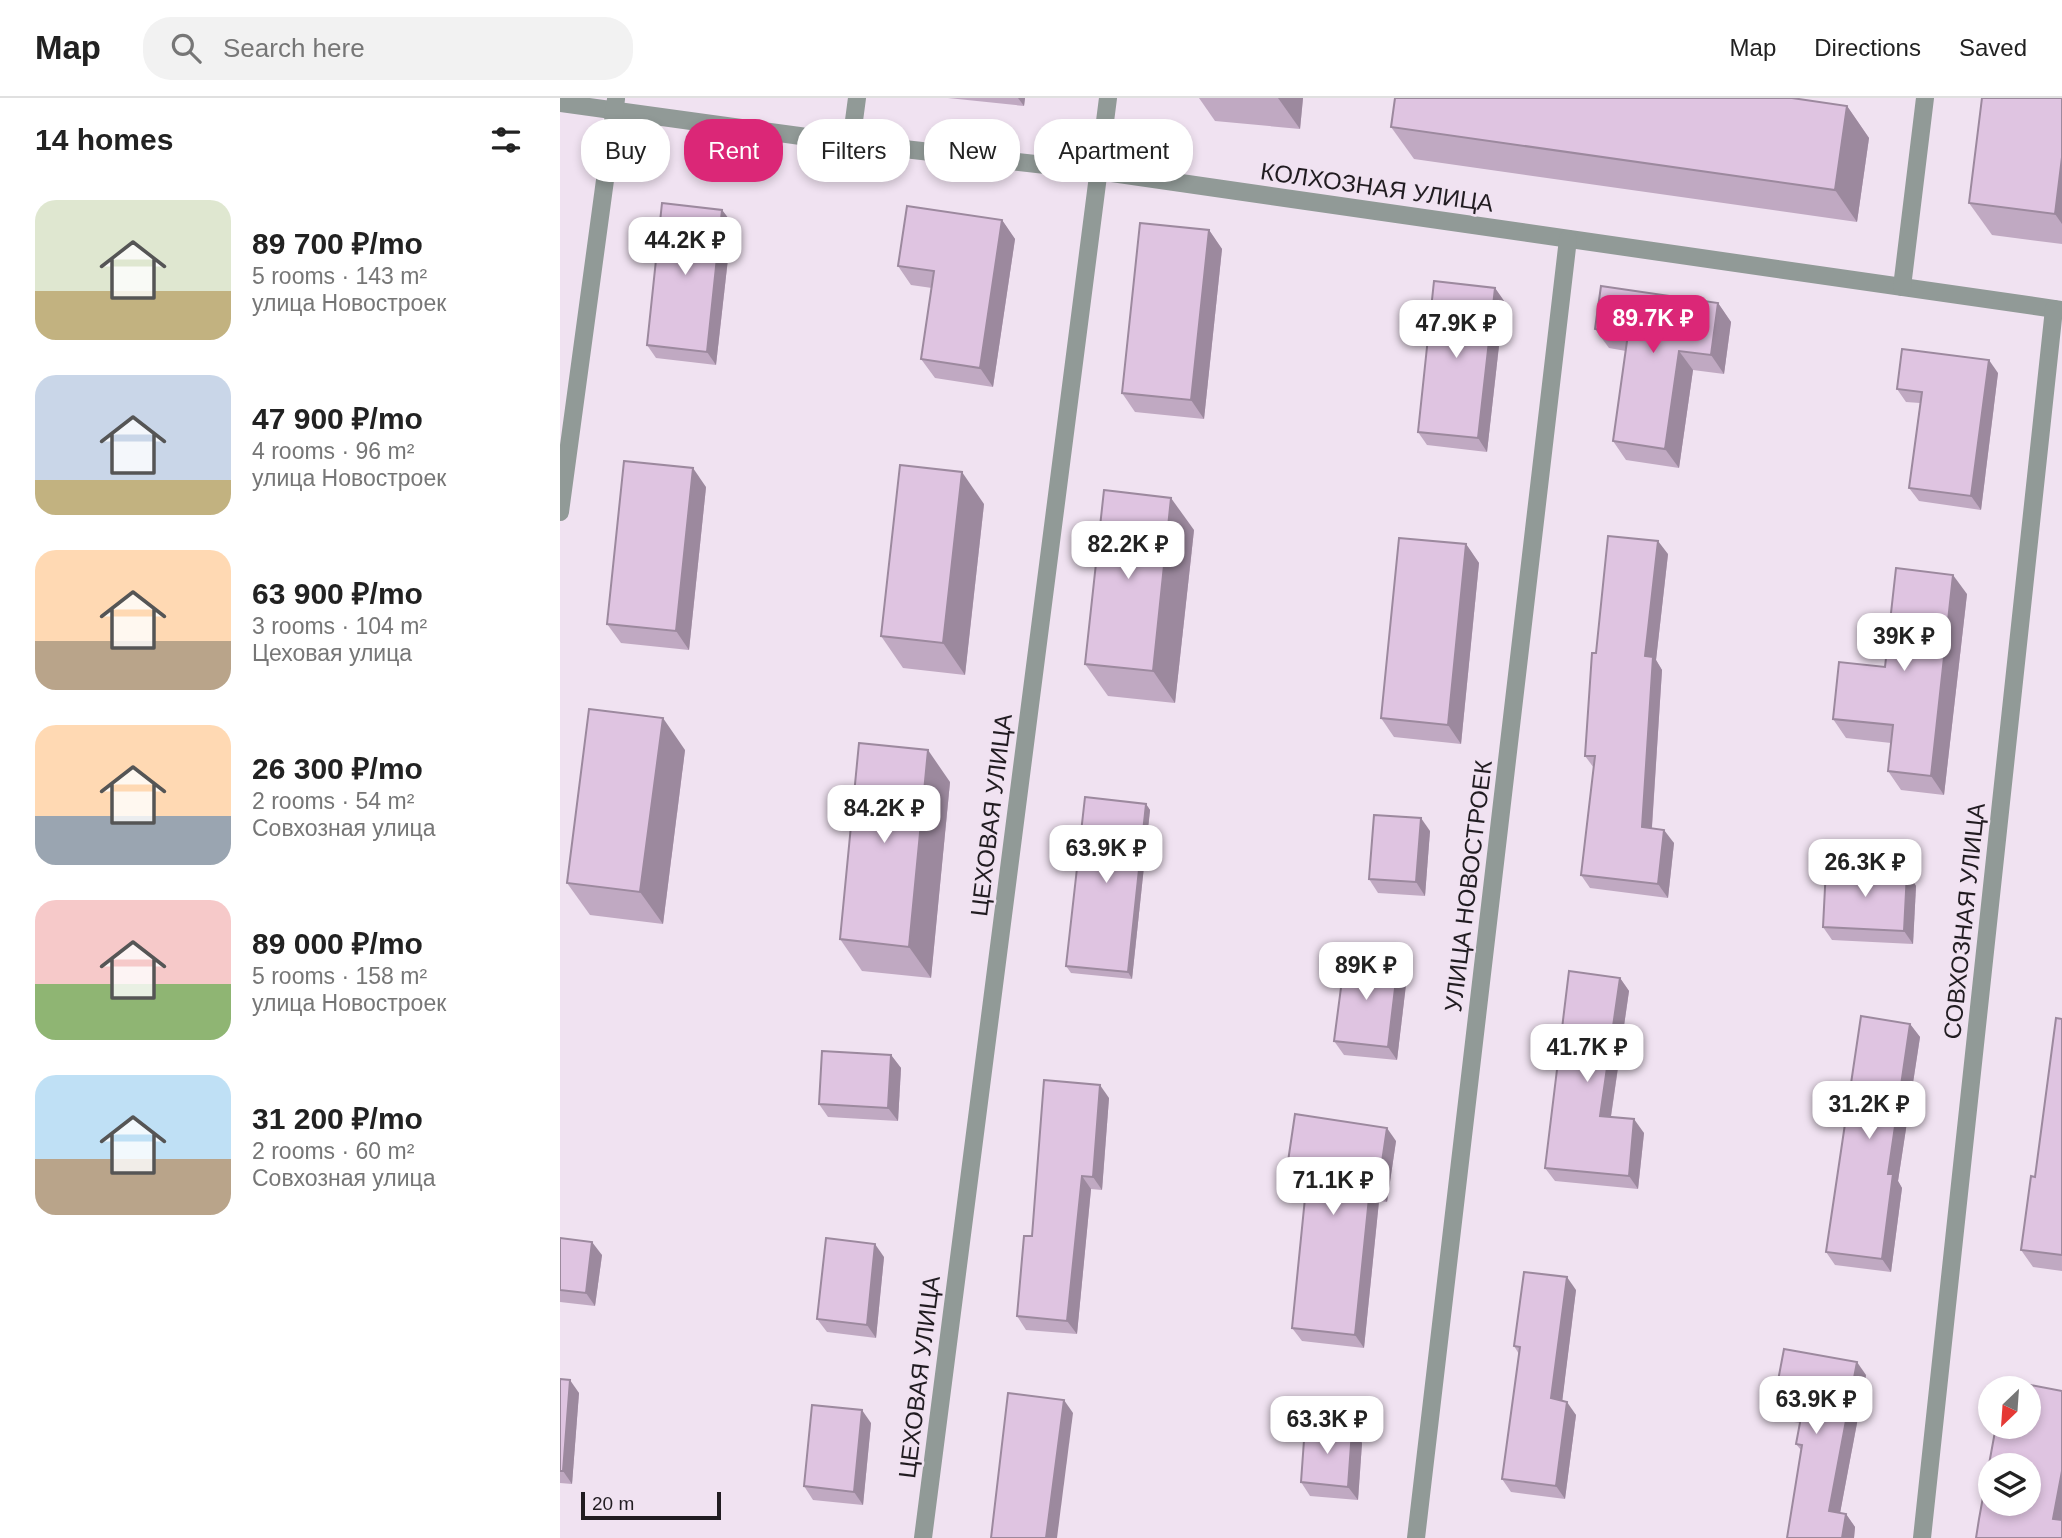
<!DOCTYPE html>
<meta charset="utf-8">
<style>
:root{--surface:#fff;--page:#f2f2f2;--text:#222;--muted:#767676;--line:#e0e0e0;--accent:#db2777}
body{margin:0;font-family:Arial,sans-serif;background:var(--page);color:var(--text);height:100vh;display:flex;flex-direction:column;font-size:26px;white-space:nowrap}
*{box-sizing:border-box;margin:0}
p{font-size:23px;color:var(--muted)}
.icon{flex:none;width:38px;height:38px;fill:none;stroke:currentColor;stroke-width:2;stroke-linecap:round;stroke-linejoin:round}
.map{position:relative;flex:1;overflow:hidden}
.details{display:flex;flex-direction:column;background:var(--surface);width:560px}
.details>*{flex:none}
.banner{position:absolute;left:21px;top:21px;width:665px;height:63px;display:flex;gap:14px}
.needle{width:46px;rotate:205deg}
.controls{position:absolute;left:1418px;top:1278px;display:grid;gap:14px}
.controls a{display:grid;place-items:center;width:63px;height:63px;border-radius:50%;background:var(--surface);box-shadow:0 4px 10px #0003;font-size:35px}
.scale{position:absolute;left:21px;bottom:18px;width:140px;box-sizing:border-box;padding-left:7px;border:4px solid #211c21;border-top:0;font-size:19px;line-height:24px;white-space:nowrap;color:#211c21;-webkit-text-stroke:5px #f0e2f1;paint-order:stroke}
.price{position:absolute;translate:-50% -60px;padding:0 16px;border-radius:14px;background:#fff;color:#222;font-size:23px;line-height:46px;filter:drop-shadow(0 2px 4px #0008)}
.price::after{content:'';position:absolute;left:50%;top:42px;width:21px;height:16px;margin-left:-10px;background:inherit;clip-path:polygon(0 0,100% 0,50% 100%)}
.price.current{background:var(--accent);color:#fff}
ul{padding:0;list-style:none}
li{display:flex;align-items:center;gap:21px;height:175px;padding:0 35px}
li span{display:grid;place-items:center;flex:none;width:196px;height:140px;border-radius:21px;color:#555}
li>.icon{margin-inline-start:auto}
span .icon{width:84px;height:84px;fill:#fffc;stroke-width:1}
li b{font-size:30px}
h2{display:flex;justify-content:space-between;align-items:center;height:84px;padding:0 35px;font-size:30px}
.chip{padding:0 24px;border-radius:28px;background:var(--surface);box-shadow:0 4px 10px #0003;font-size:24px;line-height:63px}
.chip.current{background:var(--accent);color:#fff}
header{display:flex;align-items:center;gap:42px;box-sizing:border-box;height:98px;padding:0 35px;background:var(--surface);border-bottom:2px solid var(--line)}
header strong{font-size:33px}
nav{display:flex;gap:38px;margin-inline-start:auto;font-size:24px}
.search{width:490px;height:63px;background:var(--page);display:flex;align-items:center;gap:18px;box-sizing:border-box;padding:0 24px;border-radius:28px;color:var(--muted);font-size:26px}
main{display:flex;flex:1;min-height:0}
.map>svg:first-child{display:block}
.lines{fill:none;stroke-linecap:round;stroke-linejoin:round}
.minor{stroke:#919a97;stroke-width:18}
.wall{fill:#c0a9c2}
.shaded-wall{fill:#9c899e}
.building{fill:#dfc4e1;stroke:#9c899e;stroke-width:2;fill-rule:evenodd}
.labels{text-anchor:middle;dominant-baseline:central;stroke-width:5;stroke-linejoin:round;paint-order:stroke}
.street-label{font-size:24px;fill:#211c21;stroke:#f0e2f1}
</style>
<header>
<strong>Map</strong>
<div class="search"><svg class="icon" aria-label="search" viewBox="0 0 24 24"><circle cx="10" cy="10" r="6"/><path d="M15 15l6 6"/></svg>Search here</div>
<nav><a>Map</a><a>Directions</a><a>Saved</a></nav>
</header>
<main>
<section class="details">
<h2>14 homes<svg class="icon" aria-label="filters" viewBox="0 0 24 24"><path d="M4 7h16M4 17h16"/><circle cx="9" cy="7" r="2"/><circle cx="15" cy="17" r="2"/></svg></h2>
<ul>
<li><span style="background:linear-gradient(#dfe7d0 65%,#c2b280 0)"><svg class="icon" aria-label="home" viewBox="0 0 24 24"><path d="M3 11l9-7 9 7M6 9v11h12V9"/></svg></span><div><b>89 700 ₽/mo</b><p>5 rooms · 143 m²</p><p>улица Новостроек</p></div></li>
<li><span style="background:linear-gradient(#c9d6e8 75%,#c2b280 0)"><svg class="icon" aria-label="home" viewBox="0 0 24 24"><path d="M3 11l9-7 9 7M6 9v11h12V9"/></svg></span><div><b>47 900 ₽/mo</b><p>4 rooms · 96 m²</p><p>улица Новостроек</p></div></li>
<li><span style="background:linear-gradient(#ffd9b3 65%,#b9a48a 0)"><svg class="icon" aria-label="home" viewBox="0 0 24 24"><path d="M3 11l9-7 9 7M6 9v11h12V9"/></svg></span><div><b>63 900 ₽/mo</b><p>3 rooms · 104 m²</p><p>Цеховая улица</p></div></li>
<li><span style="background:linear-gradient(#ffd9b3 65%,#9aa5b1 0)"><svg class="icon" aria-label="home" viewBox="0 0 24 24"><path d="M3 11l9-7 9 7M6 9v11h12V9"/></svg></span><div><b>26 300 ₽/mo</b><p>2 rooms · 54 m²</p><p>Совхозная улица</p></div></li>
<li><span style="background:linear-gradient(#f6c9c9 60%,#8fb573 0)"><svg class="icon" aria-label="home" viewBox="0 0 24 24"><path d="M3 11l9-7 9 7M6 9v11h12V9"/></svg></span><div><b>89 000 ₽/mo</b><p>5 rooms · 158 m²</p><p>улица Новостроек</p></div></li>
<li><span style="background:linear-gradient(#bfe0f5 60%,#b9a48a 0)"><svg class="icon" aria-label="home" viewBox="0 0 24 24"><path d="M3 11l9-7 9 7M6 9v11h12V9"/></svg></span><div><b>31 200 ₽/mo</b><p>2 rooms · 60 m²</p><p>Совхозная улица</p></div></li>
</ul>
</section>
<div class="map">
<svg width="1502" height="1440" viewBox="0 0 1502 1440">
<rect width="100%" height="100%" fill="#f0e2f1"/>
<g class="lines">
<g class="minor">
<polyline points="0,5 291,45 538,73 1502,212"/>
<polyline points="291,45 297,0"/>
<polyline points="1342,189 1365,0"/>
<polyline points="0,414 56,1"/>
<polyline points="363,1440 548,0"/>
<polyline points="856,1440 1008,141"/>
<polyline points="1362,1440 1494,211"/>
</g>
</g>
<g class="wall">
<polygon points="388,0 465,0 464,8"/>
<polygon points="639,0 743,0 740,31 655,23"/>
<polygon points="1502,0 1502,146 1432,137 1409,105"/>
<polygon points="1287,8 1309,40 1297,124 854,61 831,29"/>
<polygon points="162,112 172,125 156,267 96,260 87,247"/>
<polygon points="442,122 455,141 433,289 375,280 361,261 372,190 351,187 338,168"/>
<polygon points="649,132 662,151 644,321 575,314 562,295"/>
<polygon points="935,190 944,203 927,354 867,347 858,334"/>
<polygon points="1158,205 1171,224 1164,276 1133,272 1119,370 1066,362 1053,343 1066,253 1049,250 1035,231"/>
<polygon points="1438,275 1421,412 1359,403 1349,390 1360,305 1346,304 1337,291"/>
<polygon points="146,389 129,552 61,545 47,526"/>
<polygon points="424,406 405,577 343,570 321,538"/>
<polygon points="634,432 615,605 548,598 525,566"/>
<polygon points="906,446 919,465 901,646 834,639 821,620"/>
<polygon points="1108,456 1096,562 1102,572 1092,730 1114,745 1108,800 1030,790 1021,777 1034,670 1025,658 1036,555"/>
<polygon points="1407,496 1384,697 1341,692 1328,673 1331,645 1286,640 1273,621 1325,569"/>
<polygon points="125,652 103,826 30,817 7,785"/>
<polygon points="390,684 371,880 302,873 280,841"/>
<polygon points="586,706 590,712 572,881 511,875 506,868"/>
<polygon points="870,733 865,798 818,795 809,781"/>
<polygon points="1347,774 1356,788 1353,846 1272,842 1263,829"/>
<polygon points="838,865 847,878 837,962 784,957 774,943"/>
<polygon points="1060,880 1069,893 1051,1019 1084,1035 1078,1091 995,1083 985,1070"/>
<polygon points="1502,921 1502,1173 1473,1169 1461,1152 1475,1079"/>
<polygon points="1350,926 1360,939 1338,1083 1342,1090 1331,1174 1275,1167 1266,1154"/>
<polygon points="331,957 341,970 338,1023 268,1019 259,1006"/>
<polygon points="549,1000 542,1092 531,1091 517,1236 466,1232 457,1218 472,1138"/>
<polygon points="836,1043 827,1104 819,1103 804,1250 742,1243 732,1230 746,1092 735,1090 726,1077"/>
<polygon points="0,1140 42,1157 35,1208 0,1204"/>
<polygon points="324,1159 316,1240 267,1234 257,1221"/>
<polygon points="1016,1192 1002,1303 1016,1317 1005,1401 951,1394 942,1381 959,1256 954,1248"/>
<polygon points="1306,1277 1280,1415 1286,1416 1295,1429 1294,1440 1227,1440 1241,1352 1236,1346 1240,1325 1222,1322 1213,1309"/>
<polygon points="0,1281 19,1295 12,1386 0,1385"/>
<polygon points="311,1325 303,1407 253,1402 244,1388"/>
<polygon points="792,1332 802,1345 798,1402 750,1398 741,1384"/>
</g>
<g class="shaded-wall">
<polygon points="458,0 465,0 464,8"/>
<polygon points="718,0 743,0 740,31"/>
<polygon points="1287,8 1309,40 1297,124 1275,92"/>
<polygon points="1502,59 1502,126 1495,116"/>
<polygon points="162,112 172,125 156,267 147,254"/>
<polygon points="442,122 455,141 433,289 420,270"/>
<polygon points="649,132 662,151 644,321 631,302"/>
<polygon points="935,190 944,203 927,354 918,340"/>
<polygon points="1158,205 1171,224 1164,276 1151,257"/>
<polygon points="1119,253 1133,272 1119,370 1105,351"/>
<polygon points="1429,262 1438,275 1421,412 1411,398"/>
<polygon points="133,370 146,389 129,552 116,533"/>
<polygon points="402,374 424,406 405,577 383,545"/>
<polygon points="611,400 634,432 615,605 593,573"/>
<polygon points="1098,443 1108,456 1096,562 1102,572 1091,742 1082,729 1085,558"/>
<polygon points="906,446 919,465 901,646 888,627"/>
<polygon points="1393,477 1407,496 1384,697 1371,678"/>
<polygon points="103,620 125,652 103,826 80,794"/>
<polygon points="368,652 390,684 371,880 349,849"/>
<polygon points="586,706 590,712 572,881 568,874"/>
<polygon points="861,720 870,733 865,798 856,784"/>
<polygon points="1104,732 1114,745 1108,800 1098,786"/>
<polygon points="1347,774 1356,788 1353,846 1344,833"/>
<polygon points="838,865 847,878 837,962 828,949"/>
<polygon points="1060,880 1069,893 1049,1031 1040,1018"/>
<polygon points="1350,926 1360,939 1338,1083 1342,1090 1331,1174 1322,1161 1328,1076"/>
<polygon points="331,957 341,970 338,1023 328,1010"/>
<polygon points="540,987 549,1000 542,1092 533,1079"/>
<polygon points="1074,1021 1084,1035 1078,1091 1069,1078"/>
<polygon points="827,1030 836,1043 827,1104 818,1091"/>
<polygon points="522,1078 531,1091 517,1236 507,1223"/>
<polygon points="810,1090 819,1103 804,1250 795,1237"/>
<polygon points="32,1144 42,1157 35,1208 26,1195"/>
<polygon points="315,1146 324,1159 316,1240 307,1227"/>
<polygon points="1007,1179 1016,1192 1001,1313 991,1300"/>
<polygon points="1297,1264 1306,1277 1278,1426 1269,1413"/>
<polygon points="10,1282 19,1295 12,1386 3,1373"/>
<polygon points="504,1302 513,1315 497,1440 486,1440"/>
<polygon points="1007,1304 1016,1317 1005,1401 996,1388"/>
<polygon points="302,1312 311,1325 303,1407 294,1394"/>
<polygon points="792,1332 802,1345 798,1402 788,1389"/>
<polygon points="1502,1373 1502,1433 1493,1421"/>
<polygon points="1286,1416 1295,1429 1294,1440 1282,1440"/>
</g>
<g class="building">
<polygon points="835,0 1232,0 1287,8 1275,92 831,29"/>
<polygon points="1422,0 1502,0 1502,59 1495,116 1409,105"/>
<polygon points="102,105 162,112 147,254 87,247"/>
<polygon points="347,108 442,122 420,270 361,261 374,173 338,168"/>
<polygon points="580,125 649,132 631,302 562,295"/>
<polygon points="874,183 935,190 918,340 858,334"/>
<polygon points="1041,188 1158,205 1151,257 1119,253 1105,351 1053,343 1068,236 1035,231"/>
<polygon points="1342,251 1429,262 1411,398 1349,390 1362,294 1337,291"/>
<polygon points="64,363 133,370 116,533 47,526"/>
<polygon points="340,367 402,374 383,545 321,538"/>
<polygon points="544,392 611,400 593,573 525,566"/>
<polygon points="1048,438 1098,443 1085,558 1093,559 1082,729 1104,732 1098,786 1021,777 1035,658 1025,658 1032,555 1036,555"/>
<polygon points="839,440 906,446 888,627 821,620"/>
<polygon points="1336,470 1393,477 1371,678 1328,673 1333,627 1273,621 1279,564 1325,569"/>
<polygon points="29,611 103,620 80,794 7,785"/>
<polygon points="299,645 368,652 349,849 280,841"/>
<polygon points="525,699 586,706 568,874 506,868"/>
<polygon points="814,717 861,720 856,784 809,781"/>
<polygon points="1266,770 1347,774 1344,833 1263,829"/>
<polygon points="785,859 838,865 828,949 774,943"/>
<polygon points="1009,873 1060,880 1040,1018 1074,1021 1069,1078 985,1070"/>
<polygon points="1301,918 1350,926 1328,1076 1333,1076 1322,1161 1266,1154"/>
<polygon points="1496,920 1502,921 1502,1157 1461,1152 1471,1078 1475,1079"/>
<polygon points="262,953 331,957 328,1010 259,1006"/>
<polygon points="484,982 540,987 533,1079 522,1078 507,1223 457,1218 464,1138 472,1138"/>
<polygon points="735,1016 827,1030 818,1091 810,1090 795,1237 732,1230 747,1080 726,1077"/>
<polygon points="0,1140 32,1144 26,1195 0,1192"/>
<polygon points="266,1140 315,1146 307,1227 257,1221"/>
<polygon points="964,1174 1007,1179 991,1300 1007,1304 996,1388 942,1381 960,1249 954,1248"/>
<polygon points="1224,1251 1297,1264 1269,1413 1286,1416 1282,1440 1227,1440 1242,1347 1236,1346 1242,1314 1213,1309"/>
<polygon points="0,1281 10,1282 3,1373 0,1373"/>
<path d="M1444 1282 1502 1293V1373L1493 1421 1502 1422V1440H1416L1419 1421 1436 1328H1468V1290H1443ZM1430 1367H1468V1405H1430Z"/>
<polygon points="448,1295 504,1302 486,1440 431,1440"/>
<polygon points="252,1307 302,1312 294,1394 244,1388"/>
<polygon points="745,1328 792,1332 788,1389 741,1384"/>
</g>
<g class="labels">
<g class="street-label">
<text transform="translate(817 89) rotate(8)">КОЛХОЗНАЯ УЛИЦА</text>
<text transform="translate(431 717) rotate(-83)">ЦЕХОВАЯ УЛИЦА</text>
<text transform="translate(908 788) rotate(-83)">УЛИЦА НОВОСТРОЕК</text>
<text transform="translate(1404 823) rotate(-84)">СОВХОЗНАЯ УЛИЦА</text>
<text transform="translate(359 1279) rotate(-83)">ЦЕХОВАЯ УЛИЦА</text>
</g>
</g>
</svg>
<div class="controls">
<a><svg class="needle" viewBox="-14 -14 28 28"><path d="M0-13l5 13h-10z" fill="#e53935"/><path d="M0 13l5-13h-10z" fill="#767676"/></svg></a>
<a><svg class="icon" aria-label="layers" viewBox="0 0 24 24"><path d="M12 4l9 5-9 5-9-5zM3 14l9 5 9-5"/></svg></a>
</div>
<div class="scale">20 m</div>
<b class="price" style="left:125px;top:179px">44.2K ₽</b>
<b class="price current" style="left:1093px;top:257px">89.7K ₽</b>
<b class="price" style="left:896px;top:262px">47.9K ₽</b>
<b class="price" style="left:568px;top:483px">82.2K ₽</b>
<b class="price" style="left:1344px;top:575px">39K ₽</b>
<b class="price" style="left:324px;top:747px">84.2K ₽</b>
<b class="price" style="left:546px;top:787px">63.9K ₽</b>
<b class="price" style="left:1305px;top:801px">26.3K ₽</b>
<b class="price" style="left:806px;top:904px">89K ₽</b>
<b class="price" style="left:1027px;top:986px">41.7K ₽</b>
<b class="price" style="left:1309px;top:1043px">31.2K ₽</b>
<b class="price" style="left:773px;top:1119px">71.1K ₽</b>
<b class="price" style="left:1256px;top:1338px">63.9K ₽</b>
<b class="price" style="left:767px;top:1358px">63.3K ₽</b>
<div class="banner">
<a class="chip">Buy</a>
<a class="chip current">Rent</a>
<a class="chip">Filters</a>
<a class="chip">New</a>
<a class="chip">Apartment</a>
</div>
</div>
</main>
